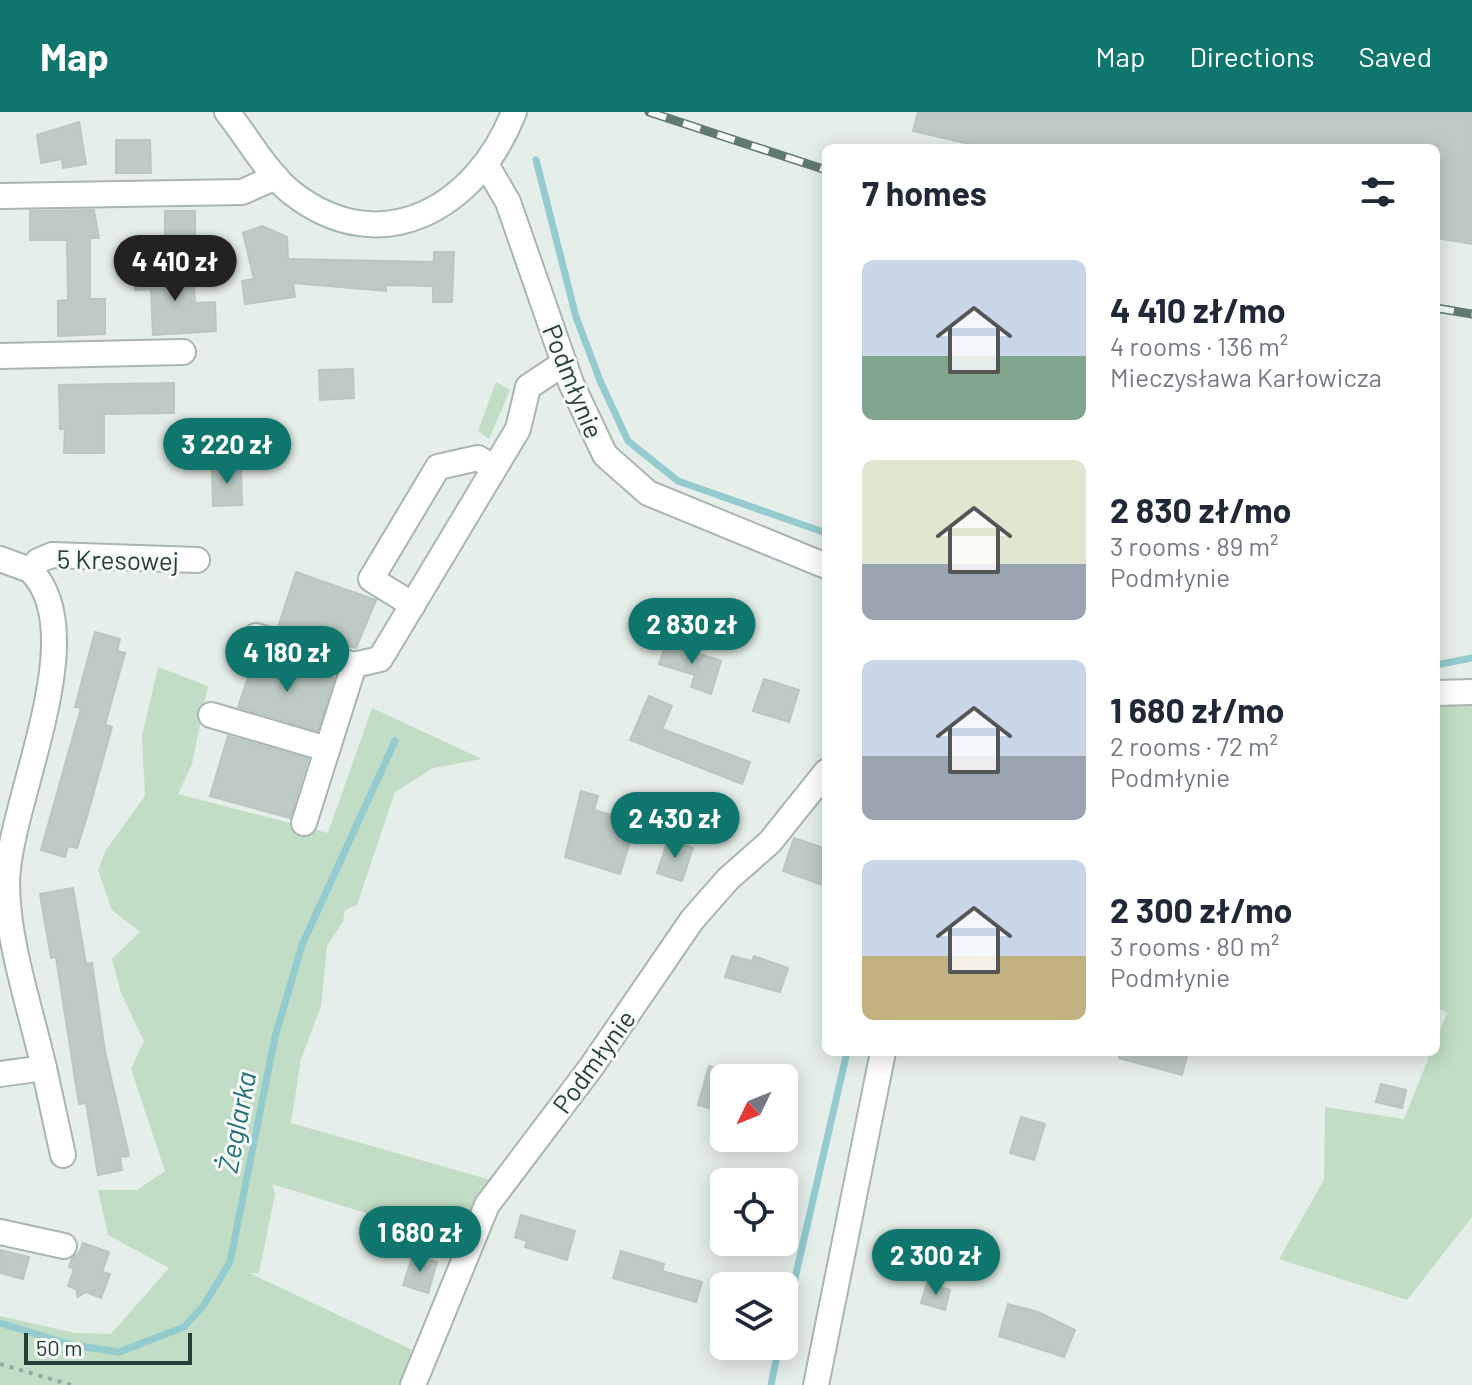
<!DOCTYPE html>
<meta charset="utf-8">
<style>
:root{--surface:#fff;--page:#f6f6f7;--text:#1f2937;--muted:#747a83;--accent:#0f766e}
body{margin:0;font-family:Barlow,sans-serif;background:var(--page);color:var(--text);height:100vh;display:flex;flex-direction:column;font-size:30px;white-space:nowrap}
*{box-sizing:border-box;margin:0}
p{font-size:26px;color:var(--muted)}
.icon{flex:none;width:44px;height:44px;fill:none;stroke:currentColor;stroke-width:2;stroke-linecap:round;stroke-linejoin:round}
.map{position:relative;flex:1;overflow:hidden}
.side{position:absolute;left:822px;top:32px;width:618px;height:912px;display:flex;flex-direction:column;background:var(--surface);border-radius:12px;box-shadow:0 4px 20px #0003}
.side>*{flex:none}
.needle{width:52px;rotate:227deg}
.fabs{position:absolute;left:710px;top:952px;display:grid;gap:16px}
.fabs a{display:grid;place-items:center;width:88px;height:88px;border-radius:12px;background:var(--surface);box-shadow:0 4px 20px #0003;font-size:40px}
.scale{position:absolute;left:24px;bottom:20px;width:168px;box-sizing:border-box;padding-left:8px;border:4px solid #263f36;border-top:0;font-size:22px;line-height:28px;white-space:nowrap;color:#263f36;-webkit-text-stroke:6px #f6faf8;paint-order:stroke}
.price{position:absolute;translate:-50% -68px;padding:0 18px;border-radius:28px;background:var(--accent);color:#fff;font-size:26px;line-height:52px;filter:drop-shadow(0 2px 4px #0008)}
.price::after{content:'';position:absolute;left:50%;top:48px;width:24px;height:18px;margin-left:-12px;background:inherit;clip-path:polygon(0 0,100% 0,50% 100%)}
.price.on{background:#222;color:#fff}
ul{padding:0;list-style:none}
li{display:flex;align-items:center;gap:24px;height:200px;padding:0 40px}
li span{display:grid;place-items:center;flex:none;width:224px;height:160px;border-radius:12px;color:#555}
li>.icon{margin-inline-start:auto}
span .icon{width:96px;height:96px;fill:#fffc;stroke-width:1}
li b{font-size:34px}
h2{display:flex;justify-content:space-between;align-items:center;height:96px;padding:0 40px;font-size:34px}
header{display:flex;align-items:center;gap:48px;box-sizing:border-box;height:112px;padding:0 40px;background:var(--accent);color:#fff}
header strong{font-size:38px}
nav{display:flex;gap:44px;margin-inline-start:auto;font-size:28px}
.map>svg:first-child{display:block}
.green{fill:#c1ddc5}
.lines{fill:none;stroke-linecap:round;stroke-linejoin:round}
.stream{stroke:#93cbce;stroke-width:7}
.building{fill:#becbc5;stroke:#b9c7c0;stroke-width:2}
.street-casing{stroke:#a9b6b0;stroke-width:28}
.secondary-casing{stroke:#a5b9b0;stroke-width:28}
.path{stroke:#89af9f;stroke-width:4;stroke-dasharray:4 6;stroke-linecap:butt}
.street{stroke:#fff;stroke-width:24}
.secondary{stroke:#fff;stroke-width:24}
.rail-casing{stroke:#617a71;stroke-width:9}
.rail{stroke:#f6faf8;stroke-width:6;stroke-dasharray:18;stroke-linecap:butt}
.labels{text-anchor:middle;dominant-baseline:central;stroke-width:6;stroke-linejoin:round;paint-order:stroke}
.street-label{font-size:26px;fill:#263f36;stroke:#f6faf8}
.water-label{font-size:28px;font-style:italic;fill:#247177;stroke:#f6faf8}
</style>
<header>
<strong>Map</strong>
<nav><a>Map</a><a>Directions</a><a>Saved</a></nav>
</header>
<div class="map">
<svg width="1472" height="1273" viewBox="0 0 1472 1273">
<rect width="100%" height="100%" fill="#e6eee9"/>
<g class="green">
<polygon points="496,270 510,278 489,327 478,319"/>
<polygon points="158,555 208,574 192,652 178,682 328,721 372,596 482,647 433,656 395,680 357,793 345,798 343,809 327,834 321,894 301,947 291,1011 494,1069 460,1130 272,1072 275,1082 259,1161 249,1161 421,1242 406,1273 0,1273 0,1204 75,1221 111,1222 169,1156 108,1123 98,1078 137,1078 165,1059 131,957 144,929 121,881 112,847 140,820 112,798 98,758 106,738 145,684 142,624"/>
<polygon points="1472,590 1472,1105 1407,1188 1279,1147 1324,1068 1325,995 1404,1007 1431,940 1436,940 1436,928 1447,901 1436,895 1436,591"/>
</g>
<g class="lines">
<g class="stream">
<polyline points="536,48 576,205 601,271 628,329 678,369 826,421"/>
<polyline points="1436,553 1472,546"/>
<polyline points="0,1211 72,1233 119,1240 184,1215 204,1193 230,1150 275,925 302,833 395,629"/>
<polyline points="784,1214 847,940"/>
<polyline points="771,1273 779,1234"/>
</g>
</g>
<g class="building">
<polygon points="918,0 1472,0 1472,132 1436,126 1436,36 987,36 913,19"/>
<polygon points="79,10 86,52 63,56 62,47 41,51 37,23"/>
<polygon points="116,28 150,28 151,61 116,61"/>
<polygon points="94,98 99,126 90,126 90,187 105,187 105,222 58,224 58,189 68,188 67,128 30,128 30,99"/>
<rect x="165" y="99" width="30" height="27"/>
<polygon points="262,114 287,125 288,147 434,150 434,140 454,140 452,190 433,190 433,174 386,173 386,179 293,171 295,185 245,192 242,169 254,167 243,121"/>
<polygon points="134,153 152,153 152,163 193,162 195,191 215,190 216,219 153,223 151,177 135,178"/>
<polygon points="353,257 354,286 320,288 319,258"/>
<polygon points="174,271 174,301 104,302 104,341 64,341 65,317 60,317 59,273"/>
<polygon points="241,353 242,393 213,394 212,354"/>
<polygon points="296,460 376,488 356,536 278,515"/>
<polygon points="95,520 120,527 117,539 125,541 105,613 112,615 88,701 77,736 68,734 65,745 41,738 81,596 75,595"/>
<polygon points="666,531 721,549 711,582 691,575 695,563 659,552"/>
<polygon points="255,546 334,566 318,619 238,595"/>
<polygon points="764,567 799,578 789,610 753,599"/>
<polygon points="649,584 672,594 662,617 750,650 742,672 630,628"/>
<polygon points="228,624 308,647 290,706 210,684"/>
<polygon points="581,679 598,684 594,698 636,710 620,762 565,745"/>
<polygon points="794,726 826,737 826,774 783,759"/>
<polygon points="668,728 693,736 682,769 657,761"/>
<polygon points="73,776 86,852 92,851 105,939 129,1044 120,1045 122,1058 98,1063 86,991 79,992 56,845 51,846 40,782"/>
<polygon points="732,844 752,849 754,844 788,856 780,880 725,865"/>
<polygon points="1120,940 1188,940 1182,963 1119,946"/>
<polygon points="709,954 724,958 724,1000 698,993"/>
<polygon points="1381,972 1406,978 1402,996 1376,990"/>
<polygon points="1021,1005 1045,1012 1034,1048 1010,1041"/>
<polygon points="521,1103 575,1119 567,1148 525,1135 527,1129 515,1125"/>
<polygon points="83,1131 109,1140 102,1160 110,1162 101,1186 86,1180 78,1185 76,1177 68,1174 74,1157 69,1155 72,1146 79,1141"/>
<polygon points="0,1138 29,1145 23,1167 0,1161"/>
<polygon points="621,1139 664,1152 662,1159 702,1170 696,1190 613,1166"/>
<polygon points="413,1143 437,1150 428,1181 403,1173"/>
<polygon points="927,1171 950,1178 945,1198 921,1191"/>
<polygon points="1008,1192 1038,1200 1075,1218 1064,1245 999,1224"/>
</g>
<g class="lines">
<g class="street-casing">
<g id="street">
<polyline points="487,54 508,90 571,271 605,343 648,381 826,454"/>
<polyline points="0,84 242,80 276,65"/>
<polyline points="0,244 183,240"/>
<polyline points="0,447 30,458 38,449 52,443 197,448"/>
<polyline points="413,493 371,467 438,355 478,346 494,356"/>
<polyline points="256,524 354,553"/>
<polyline points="1436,581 1472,580"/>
<polyline points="211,603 327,637"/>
<polyline points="304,711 354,553 380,547 518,317 528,275 564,251"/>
<polyline points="44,956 63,1043"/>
<path d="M0 962 44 956C31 899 7 829 7 771 8 691 95 521 30 458"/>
<polyline points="0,1120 64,1134"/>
<polyline points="413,1273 487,1093 592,954 692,808 728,767 770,730 826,660"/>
<polyline points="816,1273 883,940"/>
</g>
</g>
<g class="secondary-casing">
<path id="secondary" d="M227 0C248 26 266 60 292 81 382 151 477 95 514 0"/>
</g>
<polyline class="path" points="0,1252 71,1273"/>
<use href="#street" class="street"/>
<use href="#secondary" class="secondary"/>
<g class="rail-casing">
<g id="rail">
<polyline points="649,0 826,58"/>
<polyline points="1436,196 1472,202"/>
</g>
</g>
<use href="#rail" class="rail"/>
</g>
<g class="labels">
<g class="street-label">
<text transform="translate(574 269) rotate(68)">Podmłynie</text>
<text transform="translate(118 447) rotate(1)">5 Kresowej</text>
<text transform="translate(593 949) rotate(-54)">Podmłynie</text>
</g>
<g class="water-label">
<text transform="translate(236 1010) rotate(-79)">Żeglarka</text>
</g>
</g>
</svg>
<div class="fabs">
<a><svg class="needle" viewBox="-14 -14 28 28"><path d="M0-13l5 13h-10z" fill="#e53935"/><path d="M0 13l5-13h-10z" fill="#747a83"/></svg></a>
<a><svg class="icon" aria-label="locate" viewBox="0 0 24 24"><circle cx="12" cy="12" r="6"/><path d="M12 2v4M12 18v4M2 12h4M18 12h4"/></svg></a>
<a><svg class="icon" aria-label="layers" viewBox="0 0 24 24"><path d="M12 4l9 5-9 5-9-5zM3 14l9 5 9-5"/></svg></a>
</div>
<div class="scale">50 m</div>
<b class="price on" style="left:175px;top:191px">4 410 zł</b>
<b class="price" style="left:227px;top:374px">3 220 zł</b>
<b class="price" style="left:692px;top:554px">2 830 zł</b>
<b class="price" style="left:287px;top:582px">4 180 zł</b>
<b class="price" style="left:675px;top:748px">2 430 zł</b>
<b class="price" style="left:420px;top:1162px">1 680 zł</b>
<b class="price" style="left:936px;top:1185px">2 300 zł</b>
<section class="side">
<h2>7 homes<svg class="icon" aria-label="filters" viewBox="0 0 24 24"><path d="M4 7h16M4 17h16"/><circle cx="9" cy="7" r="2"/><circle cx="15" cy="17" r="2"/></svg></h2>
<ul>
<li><span style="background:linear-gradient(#c9d6e8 60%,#7fa58c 0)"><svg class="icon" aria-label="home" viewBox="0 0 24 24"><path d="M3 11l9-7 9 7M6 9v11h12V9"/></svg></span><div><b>4 410 zł/mo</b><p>4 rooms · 136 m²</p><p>Mieczysława Karłowicza</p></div></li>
<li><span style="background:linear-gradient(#dfe7d0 65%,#9aa5b1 0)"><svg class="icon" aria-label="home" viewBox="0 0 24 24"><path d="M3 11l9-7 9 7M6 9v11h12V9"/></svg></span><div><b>2 830 zł/mo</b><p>3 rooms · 89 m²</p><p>Podmłynie</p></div></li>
<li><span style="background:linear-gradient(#c9d6e8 60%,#9aa5b1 0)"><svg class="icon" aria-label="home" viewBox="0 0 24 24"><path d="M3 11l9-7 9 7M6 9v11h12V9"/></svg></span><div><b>1 680 zł/mo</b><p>2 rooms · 72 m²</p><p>Podmłynie</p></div></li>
<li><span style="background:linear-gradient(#c9d6e8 60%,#c2b280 0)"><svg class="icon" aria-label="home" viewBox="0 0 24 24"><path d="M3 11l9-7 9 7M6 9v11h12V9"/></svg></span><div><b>2 300 zł/mo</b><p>3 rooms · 80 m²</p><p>Podmłynie</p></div></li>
</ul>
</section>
</div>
